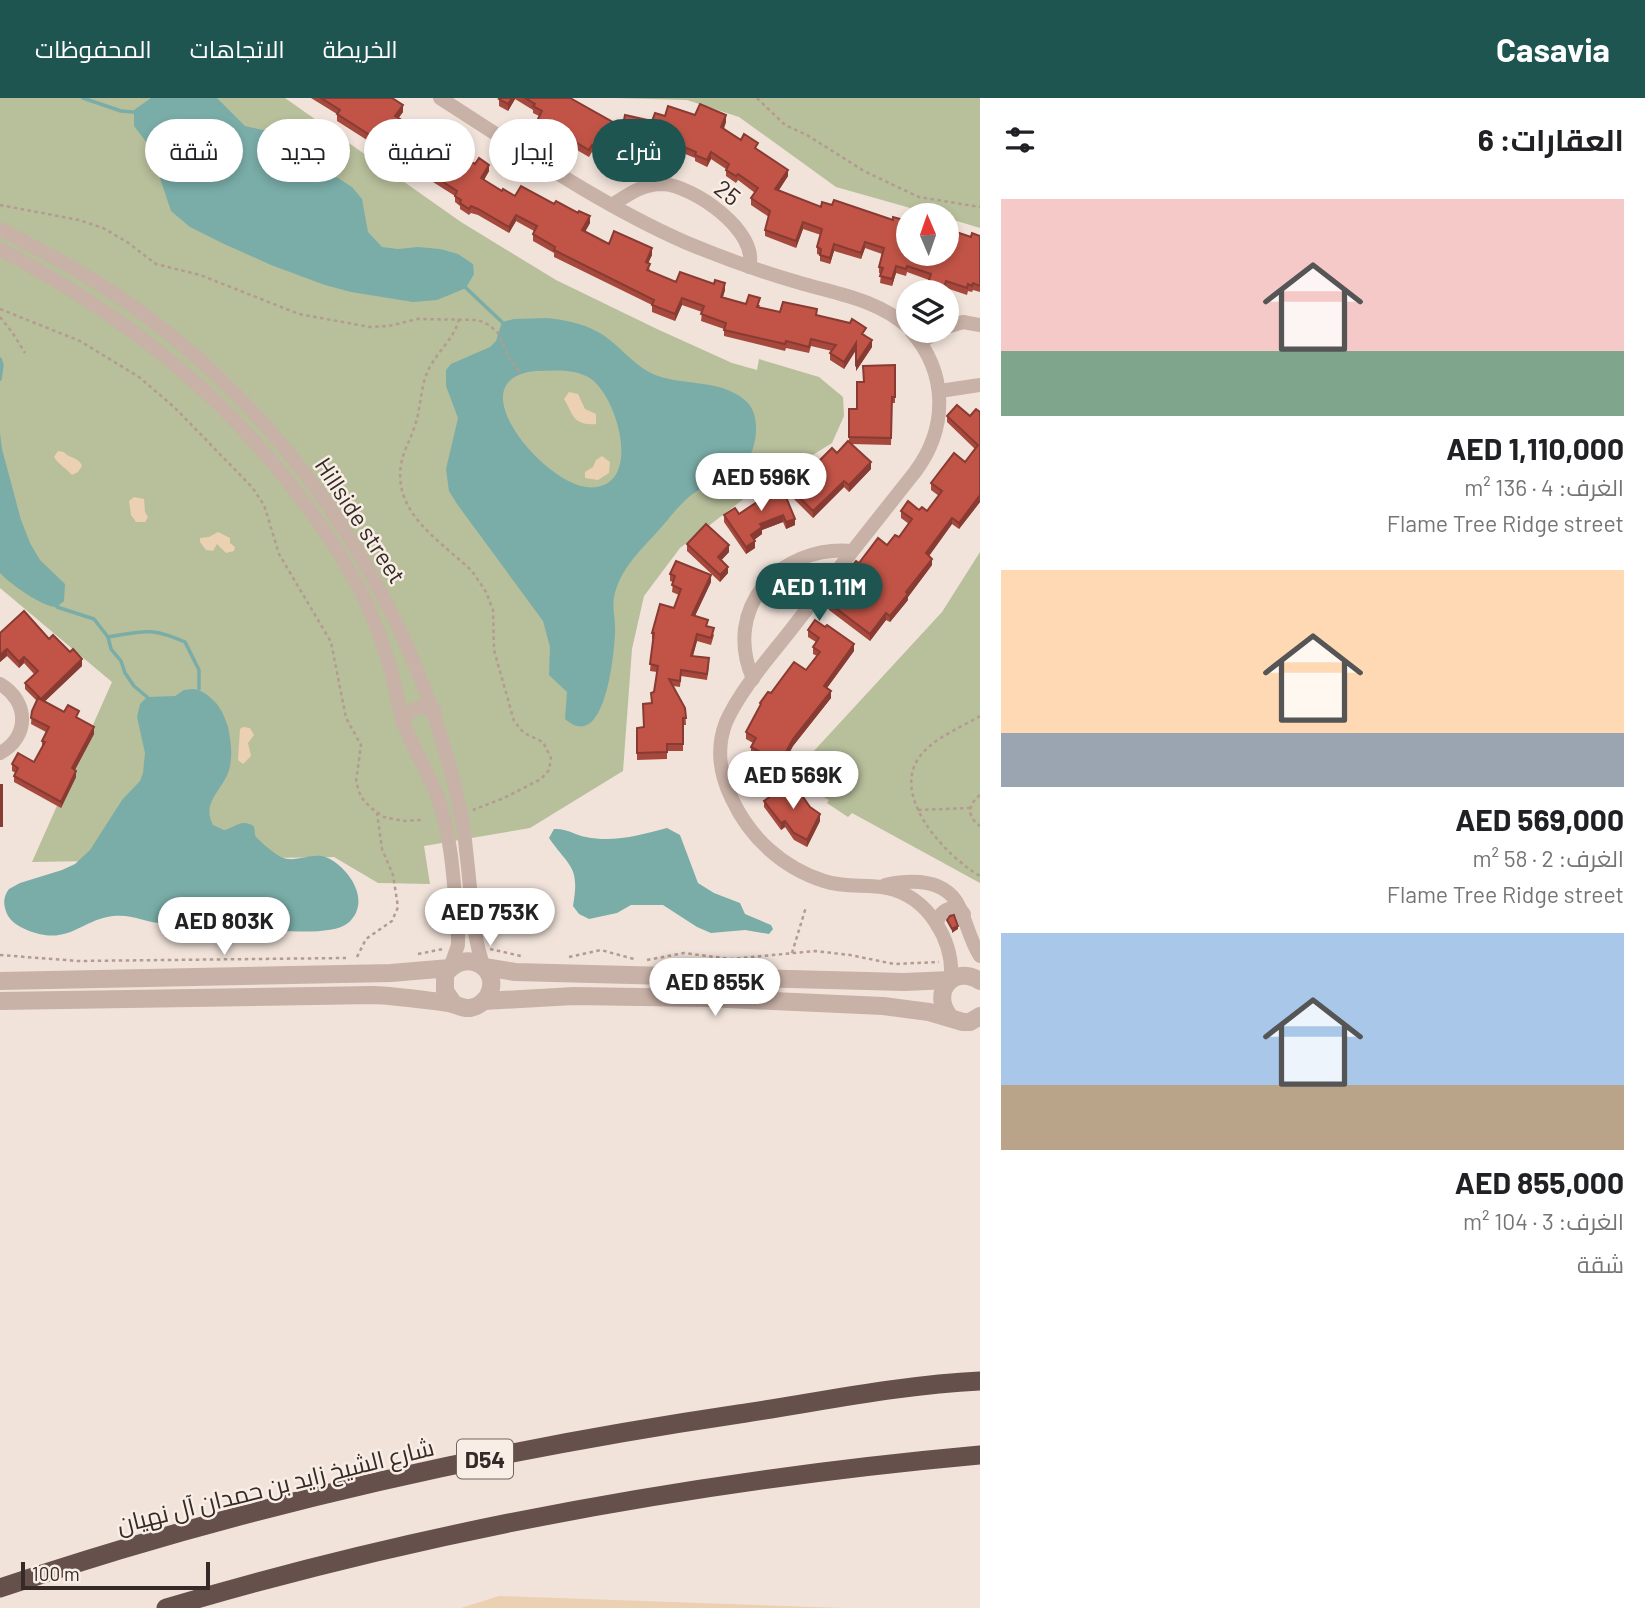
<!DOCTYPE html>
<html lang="ar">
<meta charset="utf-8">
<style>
:root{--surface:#fff;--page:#f2f2f2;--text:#202124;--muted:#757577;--accent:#1e5551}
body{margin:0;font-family:Barlow,Cairo,sans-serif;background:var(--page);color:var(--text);direction:rtl;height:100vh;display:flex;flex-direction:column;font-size:26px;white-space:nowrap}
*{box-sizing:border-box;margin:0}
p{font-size:23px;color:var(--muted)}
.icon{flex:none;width:38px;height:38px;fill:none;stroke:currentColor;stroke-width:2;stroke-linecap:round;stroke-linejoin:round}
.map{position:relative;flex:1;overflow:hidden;direction:ltr}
.sheet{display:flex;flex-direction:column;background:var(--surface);width:665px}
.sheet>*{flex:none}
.top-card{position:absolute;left:21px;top:21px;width:665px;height:63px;direction:rtl;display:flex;gap:14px}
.needle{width:46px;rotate:358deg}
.fabs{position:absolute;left:896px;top:105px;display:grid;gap:14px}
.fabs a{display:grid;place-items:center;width:63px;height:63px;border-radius:50%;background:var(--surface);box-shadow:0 4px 10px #0003;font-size:35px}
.scale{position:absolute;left:21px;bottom:18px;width:189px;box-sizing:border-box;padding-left:7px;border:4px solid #352a27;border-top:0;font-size:19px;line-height:24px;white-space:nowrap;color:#352a27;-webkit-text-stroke:5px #f8eee6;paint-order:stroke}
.price{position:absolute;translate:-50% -60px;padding:0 16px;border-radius:24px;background:#fff;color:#222;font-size:23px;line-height:46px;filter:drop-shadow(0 2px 4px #0008)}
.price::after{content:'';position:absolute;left:50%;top:42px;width:21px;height:16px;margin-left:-10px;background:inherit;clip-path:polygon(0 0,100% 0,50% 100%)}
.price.active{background:var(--accent);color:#fff}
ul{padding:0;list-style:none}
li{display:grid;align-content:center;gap:14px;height:371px;padding:0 21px}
li span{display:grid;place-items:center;height:217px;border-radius:0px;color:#555}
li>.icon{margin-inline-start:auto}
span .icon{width:126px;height:126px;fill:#fffc;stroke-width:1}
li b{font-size:30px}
h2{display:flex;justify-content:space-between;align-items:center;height:84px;padding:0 21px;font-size:30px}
.tag{padding:0 24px;border-radius:32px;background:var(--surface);box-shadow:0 4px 10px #0003;font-size:24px;line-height:63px}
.tag.active{background:var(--accent);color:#fff}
header{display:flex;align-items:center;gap:42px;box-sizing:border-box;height:98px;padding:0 35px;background:var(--accent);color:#fff}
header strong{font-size:33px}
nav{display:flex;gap:38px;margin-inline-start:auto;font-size:24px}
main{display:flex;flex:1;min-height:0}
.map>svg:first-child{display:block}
.green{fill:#b8bf9b}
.sand{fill:#ebd0b1}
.water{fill:#7aada8;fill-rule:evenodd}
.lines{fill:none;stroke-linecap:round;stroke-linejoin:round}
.stream{stroke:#7aada8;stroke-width:3.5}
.path{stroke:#b49b91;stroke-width:2.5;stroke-dasharray:3.5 3.5;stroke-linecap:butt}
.minor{stroke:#c8b1a7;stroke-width:14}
.tertiary{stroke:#c8b1a7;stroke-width:18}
.trunk{stroke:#66504c;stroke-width:19}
.wall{fill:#a7483d}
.shaded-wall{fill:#883b32}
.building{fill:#c25447;stroke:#883b32;stroke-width:2}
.labels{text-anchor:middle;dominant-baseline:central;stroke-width:5;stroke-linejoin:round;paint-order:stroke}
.shield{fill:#f8eee6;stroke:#706560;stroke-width:2}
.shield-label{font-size:23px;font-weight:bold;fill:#352a27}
.street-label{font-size:24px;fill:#352a27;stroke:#f8eee6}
</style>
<header>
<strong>Casavia</strong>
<nav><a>الخريطة</a><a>الاتجاهات</a><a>المحفوظات</a></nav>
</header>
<main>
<section class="sheet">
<h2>العقارات: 6<svg class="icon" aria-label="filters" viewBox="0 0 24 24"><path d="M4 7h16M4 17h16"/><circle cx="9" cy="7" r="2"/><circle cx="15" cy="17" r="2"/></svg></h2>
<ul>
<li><span style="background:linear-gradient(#f6c9c9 70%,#7fa58c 0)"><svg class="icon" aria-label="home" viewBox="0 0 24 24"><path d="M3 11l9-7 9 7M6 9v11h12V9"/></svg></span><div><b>AED 1,110,000</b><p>الغرف: 4 · 136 m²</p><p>Flame Tree Ridge street</p></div></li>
<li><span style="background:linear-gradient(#ffd9b3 75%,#9aa5b1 0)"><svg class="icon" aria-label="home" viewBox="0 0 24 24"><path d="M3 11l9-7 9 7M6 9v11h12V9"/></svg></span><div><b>AED 569,000</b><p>الغرف: 2 · 58 m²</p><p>Flame Tree Ridge street</p></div></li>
<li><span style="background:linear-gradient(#a9c7e8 70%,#b9a48a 0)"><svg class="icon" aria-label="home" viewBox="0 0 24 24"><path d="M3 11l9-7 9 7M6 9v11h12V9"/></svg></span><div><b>AED 855,000</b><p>الغرف: 3 · 104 m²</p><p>شقة</p></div></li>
</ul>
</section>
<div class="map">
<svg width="980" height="1510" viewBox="0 0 980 1510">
<rect width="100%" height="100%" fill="#f1e3da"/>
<g class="green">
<polygon points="0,0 285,0 461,124 556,182 657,231 732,265 757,272 759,261 819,279 843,299 844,318 832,345 750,396 680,450 644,498 632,551 623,673 530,730 424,748 430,786 378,785 334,759 32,764 112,584 0,490"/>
<polygon points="613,0 980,0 980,130 947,120 947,117 935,117 836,89 739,19 687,2"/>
<polygon points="980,454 980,785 852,715 848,719 827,705 829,702 789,680 942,514"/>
</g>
<g class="sand">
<path d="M569 294 578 296 585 311 596 316V326C572 328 573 315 564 301Z"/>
<path d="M58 353 64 354C69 361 78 358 82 368L78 374 72 377C66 370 59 367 54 359Z"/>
<polygon points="602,358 610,364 609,375 598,382 585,380 585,374 593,369 596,362"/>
<polygon points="134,399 144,401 145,414 148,419 145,424 136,424 131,417 129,403"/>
<polygon points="218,434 230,440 230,445 235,449 234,453 226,455 217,446 213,453 206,452 200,444 200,440 209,439"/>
<polygon points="243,629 250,630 254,637 248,645 251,658 243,666 238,662 240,631"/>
<polygon points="499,1498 844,1510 461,1510"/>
</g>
<g class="water">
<polygon points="151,0 217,0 245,28 285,37 307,47 326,72 352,89 362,101 368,134 382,149 398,151 418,149 440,151 458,156 473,166 474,176 466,190 437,202 413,204 351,194 325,187 271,167 222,145 190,129 171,113 154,62 147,45 134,28 134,12"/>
<path d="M547 220C565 222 582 225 598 234 620 246 633 269 658 278 687 288 724 281 748 305 761 319 757 352 745 365 740 370 732 372 726 375 714 382 701 390 690 398 678 408 668 422 658 433 640 453 620 471 614 499 612 511 616 524 615 536 614 557 605 656 565 621L567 594 549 577 550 549 543 523 457 406 449 393 446 371 458 320 446 288V272L451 266 490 249 496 243 502 224 514 221ZM535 273C553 273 571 270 588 279 616 294 642 382 597 389 558 396 485 316 507 286 513 277 526 274 535 273Z"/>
<path d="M0 335 2 351 21 422 30 445 40 462 65 486 64 503 57 509C44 510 10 486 0 475Z"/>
<path d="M193 591C203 592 209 598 216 605 222 612 225 620 228 629 231 644 233 658 229 672 223 692 201 704 213 727L224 732C231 731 237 725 244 725 247 725 252 726 254 729 255 732 254 736 256 739 262 745 273 755 281 759 296 766 312 753 328 760 350 771 372 804 348 825 330 840 266 831 243 830 231 830 218 833 206 832 197 831 190 824 181 823 174 822 167 825 160 825 143 824 133 816 113 818 80 822 68 849 27 832 18 828 11 824 7 816 3 806 3 799 9 791L20 785 62 772 75 766 90 752 122 702 140 683 143 675 145 655 137 619 140 606 147 599 175 598 184 592Z"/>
<path d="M667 730 680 737 698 785 714 795 740 805 745 816 771 827 773 831 769 836 745 832 711 835 697 829 663 807H631L617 815 589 821 579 816 573 808C580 768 570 770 549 740L554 731C566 730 575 737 586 739 614 745 640 737 667 730Z"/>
</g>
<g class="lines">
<g class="stream">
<polyline points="83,0 121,13 133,14"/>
<polyline points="466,190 502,224"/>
<polyline points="0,261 2,267 0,281"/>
<path d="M57 509 94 521 108 539C145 533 150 529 185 544L199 572V591"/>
<polyline points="108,539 111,551 121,563 125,575 134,588 147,599"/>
</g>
<g class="path">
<polyline points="757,0 785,27 807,37 864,73 919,99 980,109"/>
<polyline points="0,107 79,122 103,130 127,144 156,166 200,177 299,216 370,229 389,228 417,221 478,222 489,227 498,235 510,262 520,274"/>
<polyline points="0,211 80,243 139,279 174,309 252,389 264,407 279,456 331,544 346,620 361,647 356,684 361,699 371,710 384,719 403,723 422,722"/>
<polyline points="0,219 12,234 25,255"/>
<path d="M459 221C454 242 435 255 427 275 420 292 421 310 415 327 411 341 403 353 401 367 393 416 442 444 472 473L486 494 493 512 494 552 514 623 524 635 543 644 551 660 549 672 541 681 504 700 473 712"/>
<path d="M980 618C960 630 931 641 918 661 892 701 947 759 980 778"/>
<path d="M980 697C968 707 966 718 980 728"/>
<polyline points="918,712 970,710"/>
<polyline points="490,851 521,858"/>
<polyline points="792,855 806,809"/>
<polyline points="418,856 443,851"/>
<polyline points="0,857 78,863 346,860"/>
<polyline points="357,859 366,841 392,823 398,809 393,777 382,751 377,715"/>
<polyline points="569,859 601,852 634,861"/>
<polyline points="647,862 684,855 731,861 815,853 850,857 894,866 939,864"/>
</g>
<g class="minor">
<path d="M440 0C520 51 600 107 687 145 723 160 759 173 797 184 837 196 876 201 908 229"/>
<path d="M612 107C628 97 642 86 662 86 693 87 760 134 749 169"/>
<path d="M0 131C42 153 85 175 124 202 284 314 397 479 449 666 459 700 465 735 468 770 472 803 472 838 484 869"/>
<path d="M0 151C121 215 221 292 303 403 327 435 350 470 367 506 377 529 385 552 392 576 396 592 398 608 403 623 412 649 428 673 438 700 453 743 454 791 458 836V847L450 870"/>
<polyline points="947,229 963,224 980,227"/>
<path d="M911 233C948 275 948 330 915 374 873 427 831 480 790 533 768 561 741 591 726 624 716 650 720 677 732 701 750 740 783 770 824 783 845 790 866 786 887 790 929 799 954 843 951 882"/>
<polyline points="921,244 939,233"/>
<polyline points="940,293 980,287"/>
<path d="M753 581C722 510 779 447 852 453"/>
<path d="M0 586C29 603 30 639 0 655"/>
<path d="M403 625C408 610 421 606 435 613"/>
<path d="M885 787C909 782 940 780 956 803 965 817 969 841 980 858"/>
<path d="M937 827C938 815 947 808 960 811L964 816"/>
</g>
<g class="tertiary">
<polyline points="484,869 515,874 904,884 951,882"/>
<polyline points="0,883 391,875 450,870"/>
<path d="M0 903 373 897C398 898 423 902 449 905 456 906 463 911 470 910 477 909 484 904 488 898 503 870 464 848 445 877V893L454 906"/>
<polyline points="484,903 574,898 706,900 883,908 929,914 963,924 970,924 980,918"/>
<path d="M949 918C930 894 954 866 980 883"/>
</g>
<g class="trunk">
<path d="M0 1490C240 1409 489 1353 739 1316 820 1304 899 1287 980 1283"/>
<path d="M166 1510C432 1431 705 1382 980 1357"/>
</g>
</g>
<g class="wall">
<polygon points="311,0 392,0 403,14 398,20 424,35 465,50 461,57 489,73 484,82 502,93 515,98 554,106 590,125 585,134 609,146 652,157 648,165 650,173 676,184 725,192 723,199 746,206 760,207 759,210 780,214 817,217 866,237 865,238 872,249 856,273 856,252 844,271 830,262 830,255 832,253 811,248 809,255 786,250 785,253 724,238 724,231 701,223 702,214 682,207 675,223 652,214 652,207 554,159 554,155 533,143 533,136 534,133 516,123 509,135 478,117 471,115 469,117 460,111 460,108 455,104 455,98 337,23 337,16"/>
<polygon points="497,0 572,0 572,1 613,24 623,27 652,23 665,18 695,17 726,24 724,31 758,52 788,78 779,92 908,156 971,139 980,138 980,194 973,192 972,194 968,193 967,197 946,190 945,194 927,194 927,188 929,182 907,174 906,178 896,175 892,188 880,185 881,176 879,175 879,169 882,156 865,150 861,161 834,153 830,166 820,163 820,157 817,156 817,149 821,137 803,131 796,150 765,138 765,132 769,119 751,107 751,100 755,95 738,82 736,85 726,78 726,71 711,61 707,69 695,63 695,60 673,51 670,58 660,54 660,48 634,40 632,49 622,46 619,60 592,54 589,59 551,37 543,43 535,38 536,25 539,18 533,15 533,12 515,1 508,13 499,8 499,1"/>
<polygon points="895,267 895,305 892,305 891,347 851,346 871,371 849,394 844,389 813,420 793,400 793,393 801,386 799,384 799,377 837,355 849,344 849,311 857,311"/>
<polygon points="976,311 980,404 959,431 952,426 929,458 932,467 908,499 908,502 890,524 886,522 870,543 829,512 829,505 848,500 859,484 850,477 850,470 899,439 909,426 901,420 901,413 919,412 927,413 939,398 931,392 931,385 965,364 975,351 947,324 947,318 970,318"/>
<polygon points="765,388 795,427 786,431 783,424 762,432 762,436 754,442 755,450 746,456 724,424 724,417 739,416 766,398"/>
<polygon points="687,446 729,454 721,462 728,475 720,484 687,453"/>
<polygon points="670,476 711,484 695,518 708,528 714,537 711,547 697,543 693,558 709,567 707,582 681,578 680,589 673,588 685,610 686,627 683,627 683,653 667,653 667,661 637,662 637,630 643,629 652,605 657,574 650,573 653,542 652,541 652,535 674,510 679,497 672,494 673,484 670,483"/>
<polygon points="808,532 854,553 827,590 831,600 793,648 780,672 751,655 751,649 753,645 746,641 746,634 760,609 760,605 771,595 806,572 817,558 813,556 813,549 816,544 808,539"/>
<polygon points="0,535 49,541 82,568 45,603 64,614 79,620 78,621 94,636 75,672 76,679 61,710 14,684 14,678 16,675 12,673 12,666 34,664 42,649 42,643 46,634 31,626 32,613 37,603 25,591 25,585 34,576 24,565 19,570 7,558 0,564"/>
<polygon points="764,703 820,723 807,749 794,742 785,729 781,732 764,709"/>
</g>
<g class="shaded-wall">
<polygon points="512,0 515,0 515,1 508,13 508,6"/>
<polygon points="403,7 403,14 395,25 395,18"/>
<polygon points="726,17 726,24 721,36 721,29"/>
<polygon points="551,30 551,37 543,43 543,37"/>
<polygon points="465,43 465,50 457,62 457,55"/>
<polygon points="711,54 711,61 707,69 707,62"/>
<polygon points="489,67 489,73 481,87 481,80"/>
<polygon points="788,72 788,78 775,98 775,91"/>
<polygon points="516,117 516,123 509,135 509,129"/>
<polygon points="590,118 590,125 582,139 582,132"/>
<polygon points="803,124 803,131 796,150 796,143"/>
<polygon points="865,144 865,150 861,161 861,155"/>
<polygon points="834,146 834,153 830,166 830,160"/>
<polygon points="652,150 652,157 646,170 646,164"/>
<polygon points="896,168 896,175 892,188 892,181"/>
<polygon points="725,185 725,192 721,205 721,199"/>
<polygon points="682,200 682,207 675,223 675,216"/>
<polygon points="872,242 872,249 856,273 856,266"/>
<polygon points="856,245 856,252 844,271 844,264"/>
<polygon points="871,364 871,371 849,394 849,387"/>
<polygon points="844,383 844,389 813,420 813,413"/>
<polygon points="980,397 980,404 959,431 959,425"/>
<polygon points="783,417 783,424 762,432 762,436 751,444 751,437 760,426"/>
<polygon points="952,420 952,426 926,462 926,455"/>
<polygon points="795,421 795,427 786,431 786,424"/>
<polygon points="755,443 755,450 746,456 746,449"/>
<polygon points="729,447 729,454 718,466 718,459"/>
<polygon points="932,461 932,467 908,499 908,502 890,524 890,518"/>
<polygon points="728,469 728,475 720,484 720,477"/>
<polygon points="711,477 711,484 692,524 692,517"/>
<polygon points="886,515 886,522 870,543 870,536"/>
<polygon points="697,536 697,543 691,564 691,558"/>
<polygon points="854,546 854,553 824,594 824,588"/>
<polygon points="7,551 7,558 0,564 0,557"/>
<polygon points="24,559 24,565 19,570 19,564"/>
<polygon points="82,561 82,568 41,607 41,601"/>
<polygon points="831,593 831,600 793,648 780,672 780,665 793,641"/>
<polygon points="94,629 94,636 72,677 72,670"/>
<polygon points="76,673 76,679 61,710 61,704"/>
<polygon points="820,716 820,723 807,749 807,742"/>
<polygon points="785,723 785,729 781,732 781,725"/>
<polygon points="958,828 958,831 952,835 952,831"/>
</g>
<g class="building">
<polygon points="321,0 392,0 403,7 395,18 424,35 430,26 454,42 457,38 465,43 457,55 475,66 479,60 489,67 481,80 502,93 503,91 515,98 521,88 554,106 556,103 578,115 579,113 590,118 582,132 609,146 614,133 652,150 646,164 650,166 647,172 676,184 680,174 714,186 715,182 725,185 721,199 746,206 749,197 760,200 757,209 780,214 783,204 817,211 816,217 850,225 852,221 866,230 862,236 872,242 856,266 856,245 844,264 830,255 836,247 811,241 809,249 786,243 785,246 724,232 726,225 701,216 704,208 682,200 675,216 652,207 654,202 554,152 555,149 533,136 537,128 516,117 509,129 478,111 471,108 469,111 460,105 461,102 455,98 457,93 337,16 340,12"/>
<polygon points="500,0 512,0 508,6 499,1"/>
<polygon points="525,0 570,0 613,24 623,27 625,17 652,23 655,15 665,18 668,8 695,17 700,6 726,17 721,29 741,42 744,36 758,45 755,50 788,72 775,91 821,109 822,104 832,107 834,102 893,122 893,119 908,123 908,156 947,156 947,131 971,139 972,135 980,138 980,188 973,185 972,188 968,186 967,190 946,183 943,193 927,188 931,176 907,168 906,171 896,168 892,181 880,178 883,170 879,169 884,150 865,144 861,155 834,146 830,160 820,157 821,151 817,149 822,131 803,124 796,143 765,132 770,113 751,100 758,90 738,76 736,78 726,72 729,66 711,54 707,62 695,57 696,54 673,44 670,51 660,48 661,42 634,34 632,42 622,40 619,54 592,47 589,52 551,30 543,37 535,32 538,26 536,25 542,13 533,8 535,6"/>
<polygon points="895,267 895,299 892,299 891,340 849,339 849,311 857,311 857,284 864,284 863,268"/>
<polygon points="957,307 970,318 976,311 980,314 980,397 959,425 952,420 926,455 932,461 906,494 908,496 890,518 886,515 870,536 829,505 836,496 843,502 846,499 848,500 863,480 850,470 856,463 859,465 878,440 887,447 895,437 899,439 912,421 901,413 908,403 919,412 922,409 927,413 942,393 931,385 954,355 965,364 978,347 947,318"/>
<polygon points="848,343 871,364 849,387 844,383 813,413 793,393 805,383 799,377 811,365 814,368 832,350 837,355"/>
<polygon points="779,382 795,421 786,424 783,417 760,426 762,429 751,437 755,443 746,449 724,417 735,410 739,416 769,396 765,388"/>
<polygon points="706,426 729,447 718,459 728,469 720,477 687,446"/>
<polygon points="676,463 711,477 692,517 708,522 706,528 714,530 711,540 697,536 691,558 709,560 707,576 681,572 680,583 669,581 685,610 686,620 683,620 683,646 667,646 667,654 637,655 637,630 644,629 643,606 652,605 651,595 654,594 658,568 650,566 654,535 652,535 660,506 674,510 681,491 672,487 675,478 670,476"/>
<polygon points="24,513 49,541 53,537 70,554 73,551 82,561 41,601 25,585 38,573 24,559 19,564 7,551 0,557 0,535"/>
<polygon points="815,522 825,529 827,527 854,546 824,588 831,593 793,641 780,665 751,649 756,640 746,634 761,606 760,605 768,594 771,595 794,564 806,572 820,554 813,549 819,540 808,532"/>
<polygon points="38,600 64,614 68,607 79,613 76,619 94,629 72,670 76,673 61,704 14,678 18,670 12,666 18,655 34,664 45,644 42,643 49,629 31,620 32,613"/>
<polygon points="789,685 791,689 794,686 810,709 820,716 807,742 794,735 785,723 781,725 764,703"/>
<rect x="0" y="687" width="2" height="41"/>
<polygon points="954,817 958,828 952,831 947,822 950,818"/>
</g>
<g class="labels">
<rect class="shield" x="457" y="1341.5" width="56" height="39" rx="5"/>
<g class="shield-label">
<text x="485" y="1361">D54</text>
</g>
<g class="street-label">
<text transform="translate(728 94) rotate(39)">25</text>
<text transform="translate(361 422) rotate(57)">Hillside street</text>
<text transform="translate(275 1387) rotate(-14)">شارع الشيخ زايد بن حمدان آل نهيان</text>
</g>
</g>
</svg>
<div class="fabs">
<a><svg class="needle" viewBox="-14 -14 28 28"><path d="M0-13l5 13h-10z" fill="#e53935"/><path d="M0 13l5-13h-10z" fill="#757577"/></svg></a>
<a><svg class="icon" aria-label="layers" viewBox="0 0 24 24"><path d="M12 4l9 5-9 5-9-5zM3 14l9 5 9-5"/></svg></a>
</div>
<div class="scale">100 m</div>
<b class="price" style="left:761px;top:415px">AED 596K</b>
<b class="price active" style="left:819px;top:525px">AED 1.11M</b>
<b class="price" style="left:793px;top:713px">AED 569K</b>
<b class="price" style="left:490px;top:850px">AED 753K</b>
<b class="price" style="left:224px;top:859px">AED 803K</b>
<b class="price" style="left:715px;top:920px">AED 855K</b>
<div class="top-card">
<a class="tag active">شراء</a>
<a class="tag">إيجار</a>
<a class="tag">تصفية</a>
<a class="tag">جديد</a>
<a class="tag">شقة</a>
</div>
</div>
</main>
